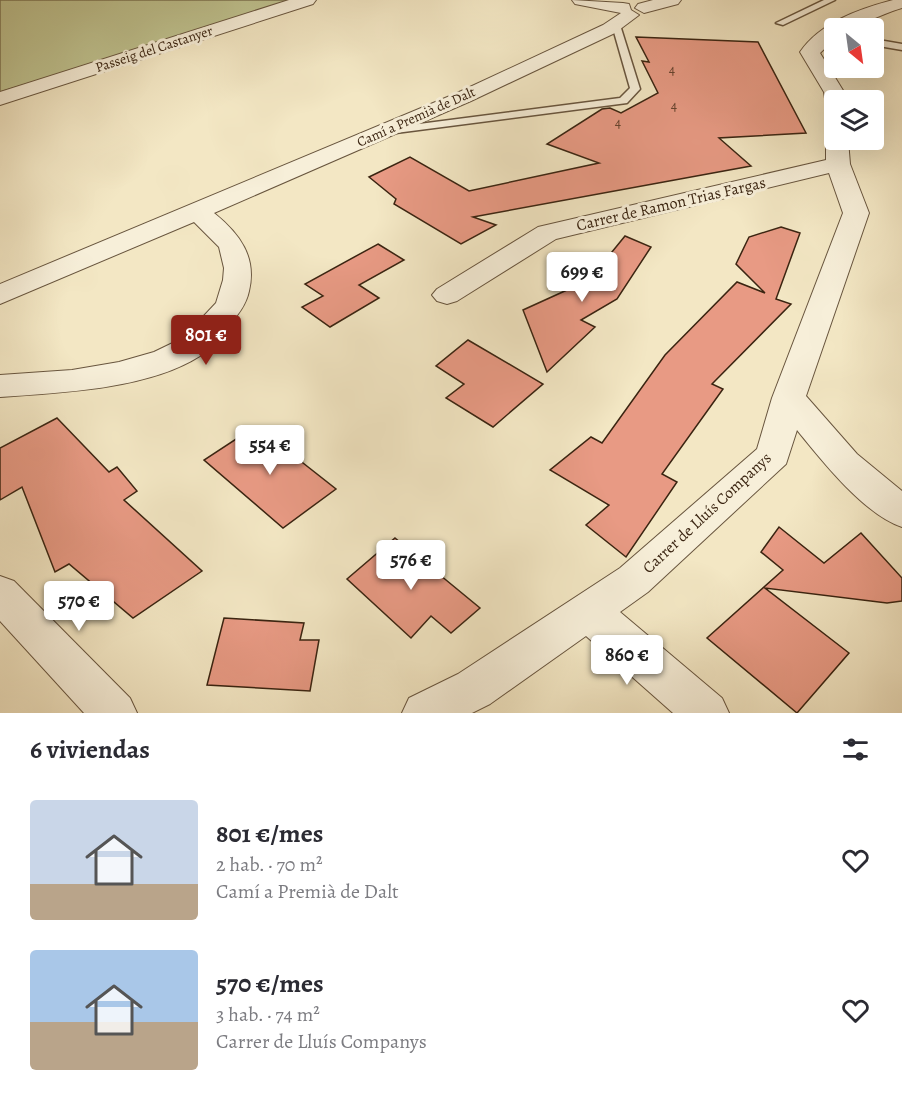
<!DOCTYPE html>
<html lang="es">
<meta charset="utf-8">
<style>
:root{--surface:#fff;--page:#f7f7f7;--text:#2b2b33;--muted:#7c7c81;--accent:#8f2418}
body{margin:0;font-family:Alegreya,serif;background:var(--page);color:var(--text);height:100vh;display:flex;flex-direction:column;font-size:22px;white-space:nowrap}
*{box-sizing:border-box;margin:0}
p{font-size:20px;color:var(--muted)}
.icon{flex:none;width:33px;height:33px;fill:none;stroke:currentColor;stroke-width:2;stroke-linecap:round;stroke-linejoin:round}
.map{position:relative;height:713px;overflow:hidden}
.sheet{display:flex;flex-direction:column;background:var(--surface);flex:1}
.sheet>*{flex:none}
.needle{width:39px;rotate:151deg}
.buttons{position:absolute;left:824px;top:18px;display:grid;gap:12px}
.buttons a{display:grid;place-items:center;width:60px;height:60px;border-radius:6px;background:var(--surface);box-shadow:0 6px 24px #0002;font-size:30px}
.price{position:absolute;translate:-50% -51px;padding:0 14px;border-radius:6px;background:#fff;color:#222;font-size:20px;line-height:39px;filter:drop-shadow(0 2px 3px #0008)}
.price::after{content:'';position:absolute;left:50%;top:36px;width:18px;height:14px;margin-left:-9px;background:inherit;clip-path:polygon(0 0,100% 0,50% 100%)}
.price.selected{background:var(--accent);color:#fff}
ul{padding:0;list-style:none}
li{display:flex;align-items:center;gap:18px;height:150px;padding:0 30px}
li span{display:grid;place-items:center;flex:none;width:168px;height:120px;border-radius:6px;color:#555}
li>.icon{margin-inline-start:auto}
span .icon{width:72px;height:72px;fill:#fffc;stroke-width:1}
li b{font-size:26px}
h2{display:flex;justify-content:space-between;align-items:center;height:72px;padding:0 30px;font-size:26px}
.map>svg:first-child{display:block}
.green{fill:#c0c491;stroke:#7d7451;stroke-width:1.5}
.building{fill:#e89a84;stroke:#3a2411;stroke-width:1.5}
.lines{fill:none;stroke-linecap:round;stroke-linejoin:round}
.service-casing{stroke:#68553e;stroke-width:3}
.minor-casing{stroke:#68553e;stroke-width:2}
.service{fill:#f7efd9;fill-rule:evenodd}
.minor{fill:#f7efd9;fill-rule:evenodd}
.labels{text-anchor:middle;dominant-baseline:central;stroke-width:6;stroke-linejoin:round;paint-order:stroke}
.far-street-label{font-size:14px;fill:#3a2411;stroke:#f7efd9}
.number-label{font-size:14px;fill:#66422e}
.street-label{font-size:16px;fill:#3a2411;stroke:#f7efd9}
</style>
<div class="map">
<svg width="902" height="713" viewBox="0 0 902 713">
<rect width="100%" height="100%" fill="#f3e7c4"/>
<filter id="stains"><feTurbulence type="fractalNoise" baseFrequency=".00333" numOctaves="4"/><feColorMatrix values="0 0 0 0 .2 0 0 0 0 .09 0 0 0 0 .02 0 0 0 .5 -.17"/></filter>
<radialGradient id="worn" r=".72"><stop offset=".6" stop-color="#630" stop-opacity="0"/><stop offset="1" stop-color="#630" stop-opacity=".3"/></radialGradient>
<polygon class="green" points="0,0 302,0 0,92"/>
<g class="building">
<polygon points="636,37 758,42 806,133 719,138 751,166 473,217 496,225 461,244 394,204 396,199 369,177 410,157 469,191 599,163 547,144 602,109 610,108 621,113 658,93 642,61 649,62"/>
<polygon points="781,227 800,233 776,299 791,304 712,384 723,389 662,474 677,482 626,557 586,525 609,505 550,470 591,437 602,443 665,355 737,282 765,293 736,264 749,237"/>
<polygon points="625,236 651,247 617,299 581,320 595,327 547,372 523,310 600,275 594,274"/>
<polygon points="378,244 404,260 359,285 379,298 330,327 302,307 323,296 305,284"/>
<polygon points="468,340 543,384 493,427 446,398 464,384 436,366"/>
<polygon points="57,418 109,472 117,467 137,491 124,500 202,571 133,618 69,564 55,572 22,487 0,500 0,448"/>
<polygon points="256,426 336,489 283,528 204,460"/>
<polygon points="779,527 824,563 861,533 902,578 902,601 887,603 765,588 849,653 797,713 707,638 783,570 761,552"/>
<polygon points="395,538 480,608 451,633 431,616 411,638 347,579"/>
<polygon points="224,618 304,623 300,640 319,640 310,691 207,685"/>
</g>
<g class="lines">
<g class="service-casing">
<g id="service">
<polygon points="824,0 835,0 783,25 776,23"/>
<polygon points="616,22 620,25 640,89 627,103 388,134 383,131 388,128 620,98 630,88 612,25"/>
<polygon points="873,39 902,44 902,50 873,45"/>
</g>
</g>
<g class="minor-casing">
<g id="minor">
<polygon points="289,0 316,0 313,4 0,105 0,92"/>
<path d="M572 0 623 3 629 4 631 10 639 15 615 33 471 101 214 213C240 234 257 257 249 291 246 306 236 318 225 329 217 338 211 349 200 356 149 389 60 393 0 397V375L72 370 119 362 154 352 183 338 216 303 223 280 224 268 219 247 194 222 0 304V284L457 93 603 25 621 13 575 4Z"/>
<polygon points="653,0 681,0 678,4 644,13 635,8 638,4"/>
<path d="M893 0H902V8C879 15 857 28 834 28V40L820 53 844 92 845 100H834V106L826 105 824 92 800 52C821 22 859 9 893 0Z"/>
<path d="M834 134V140H848L850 164 869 213 806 396 857 454 902 491V527C865 515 822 461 797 430L786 464 648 592 620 612 722 698 729 713H673L586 636 490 704 472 713H402L409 698 458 674 620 568 757 449 772 398 843 213 829 173 556 239 457 301 447 304 437 301 432 295 437 289 538 227 826 160V140Z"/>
<polygon points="0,576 14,581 130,698 137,713 84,713 0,621"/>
</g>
</g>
<use href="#service" class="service"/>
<use href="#minor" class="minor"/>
</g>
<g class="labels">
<g class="far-street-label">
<text transform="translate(154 49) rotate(-18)">Passeig del Castanyer</text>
<text transform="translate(416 117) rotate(-24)">Camí a Premià de Dalt</text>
</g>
<g class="number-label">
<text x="672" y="69">4</text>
<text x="674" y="105">4</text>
<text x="618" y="122">4</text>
</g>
<g class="street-label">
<text transform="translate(671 204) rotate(-13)">Carrer de Ramon Trias Fargas</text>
<text transform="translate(707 513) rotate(-43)">Carrer de Lluís Companys</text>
</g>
</g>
<rect width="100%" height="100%" filter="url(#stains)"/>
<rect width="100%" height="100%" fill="url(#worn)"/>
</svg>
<div class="buttons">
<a><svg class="needle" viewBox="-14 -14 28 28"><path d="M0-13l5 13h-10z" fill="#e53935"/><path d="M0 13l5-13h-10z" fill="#7c7c81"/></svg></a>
<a><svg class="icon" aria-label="layers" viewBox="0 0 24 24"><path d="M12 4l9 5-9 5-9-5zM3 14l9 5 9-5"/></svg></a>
</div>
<b class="price" style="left:582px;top:303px">699 €</b>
<b class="price selected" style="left:206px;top:366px">801 €</b>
<b class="price" style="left:270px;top:476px">554 €</b>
<b class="price" style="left:411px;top:591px">576 €</b>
<b class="price" style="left:79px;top:632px">570 €</b>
<b class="price" style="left:627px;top:686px">860 €</b>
</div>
<section class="sheet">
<h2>6 viviendas<svg class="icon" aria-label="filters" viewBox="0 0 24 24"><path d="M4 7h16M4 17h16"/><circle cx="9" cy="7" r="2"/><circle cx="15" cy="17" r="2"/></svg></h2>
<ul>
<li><span style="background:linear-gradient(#c9d6e8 70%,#b9a48a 0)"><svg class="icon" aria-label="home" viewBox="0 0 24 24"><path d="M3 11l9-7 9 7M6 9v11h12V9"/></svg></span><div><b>801 €/mes</b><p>2 hab. · 70 m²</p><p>Camí a Premià de Dalt</p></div><svg class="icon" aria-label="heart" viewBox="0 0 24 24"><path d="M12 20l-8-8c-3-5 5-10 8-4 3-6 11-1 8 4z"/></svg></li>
<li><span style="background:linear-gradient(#a9c7e8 60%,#b9a48a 0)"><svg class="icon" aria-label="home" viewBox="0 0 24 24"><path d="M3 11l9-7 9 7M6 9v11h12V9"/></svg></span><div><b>570 €/mes</b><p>3 hab. · 74 m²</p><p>Carrer de Lluís Companys</p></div><svg class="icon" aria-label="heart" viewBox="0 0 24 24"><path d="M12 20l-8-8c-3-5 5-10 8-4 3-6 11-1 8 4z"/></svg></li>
</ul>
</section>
